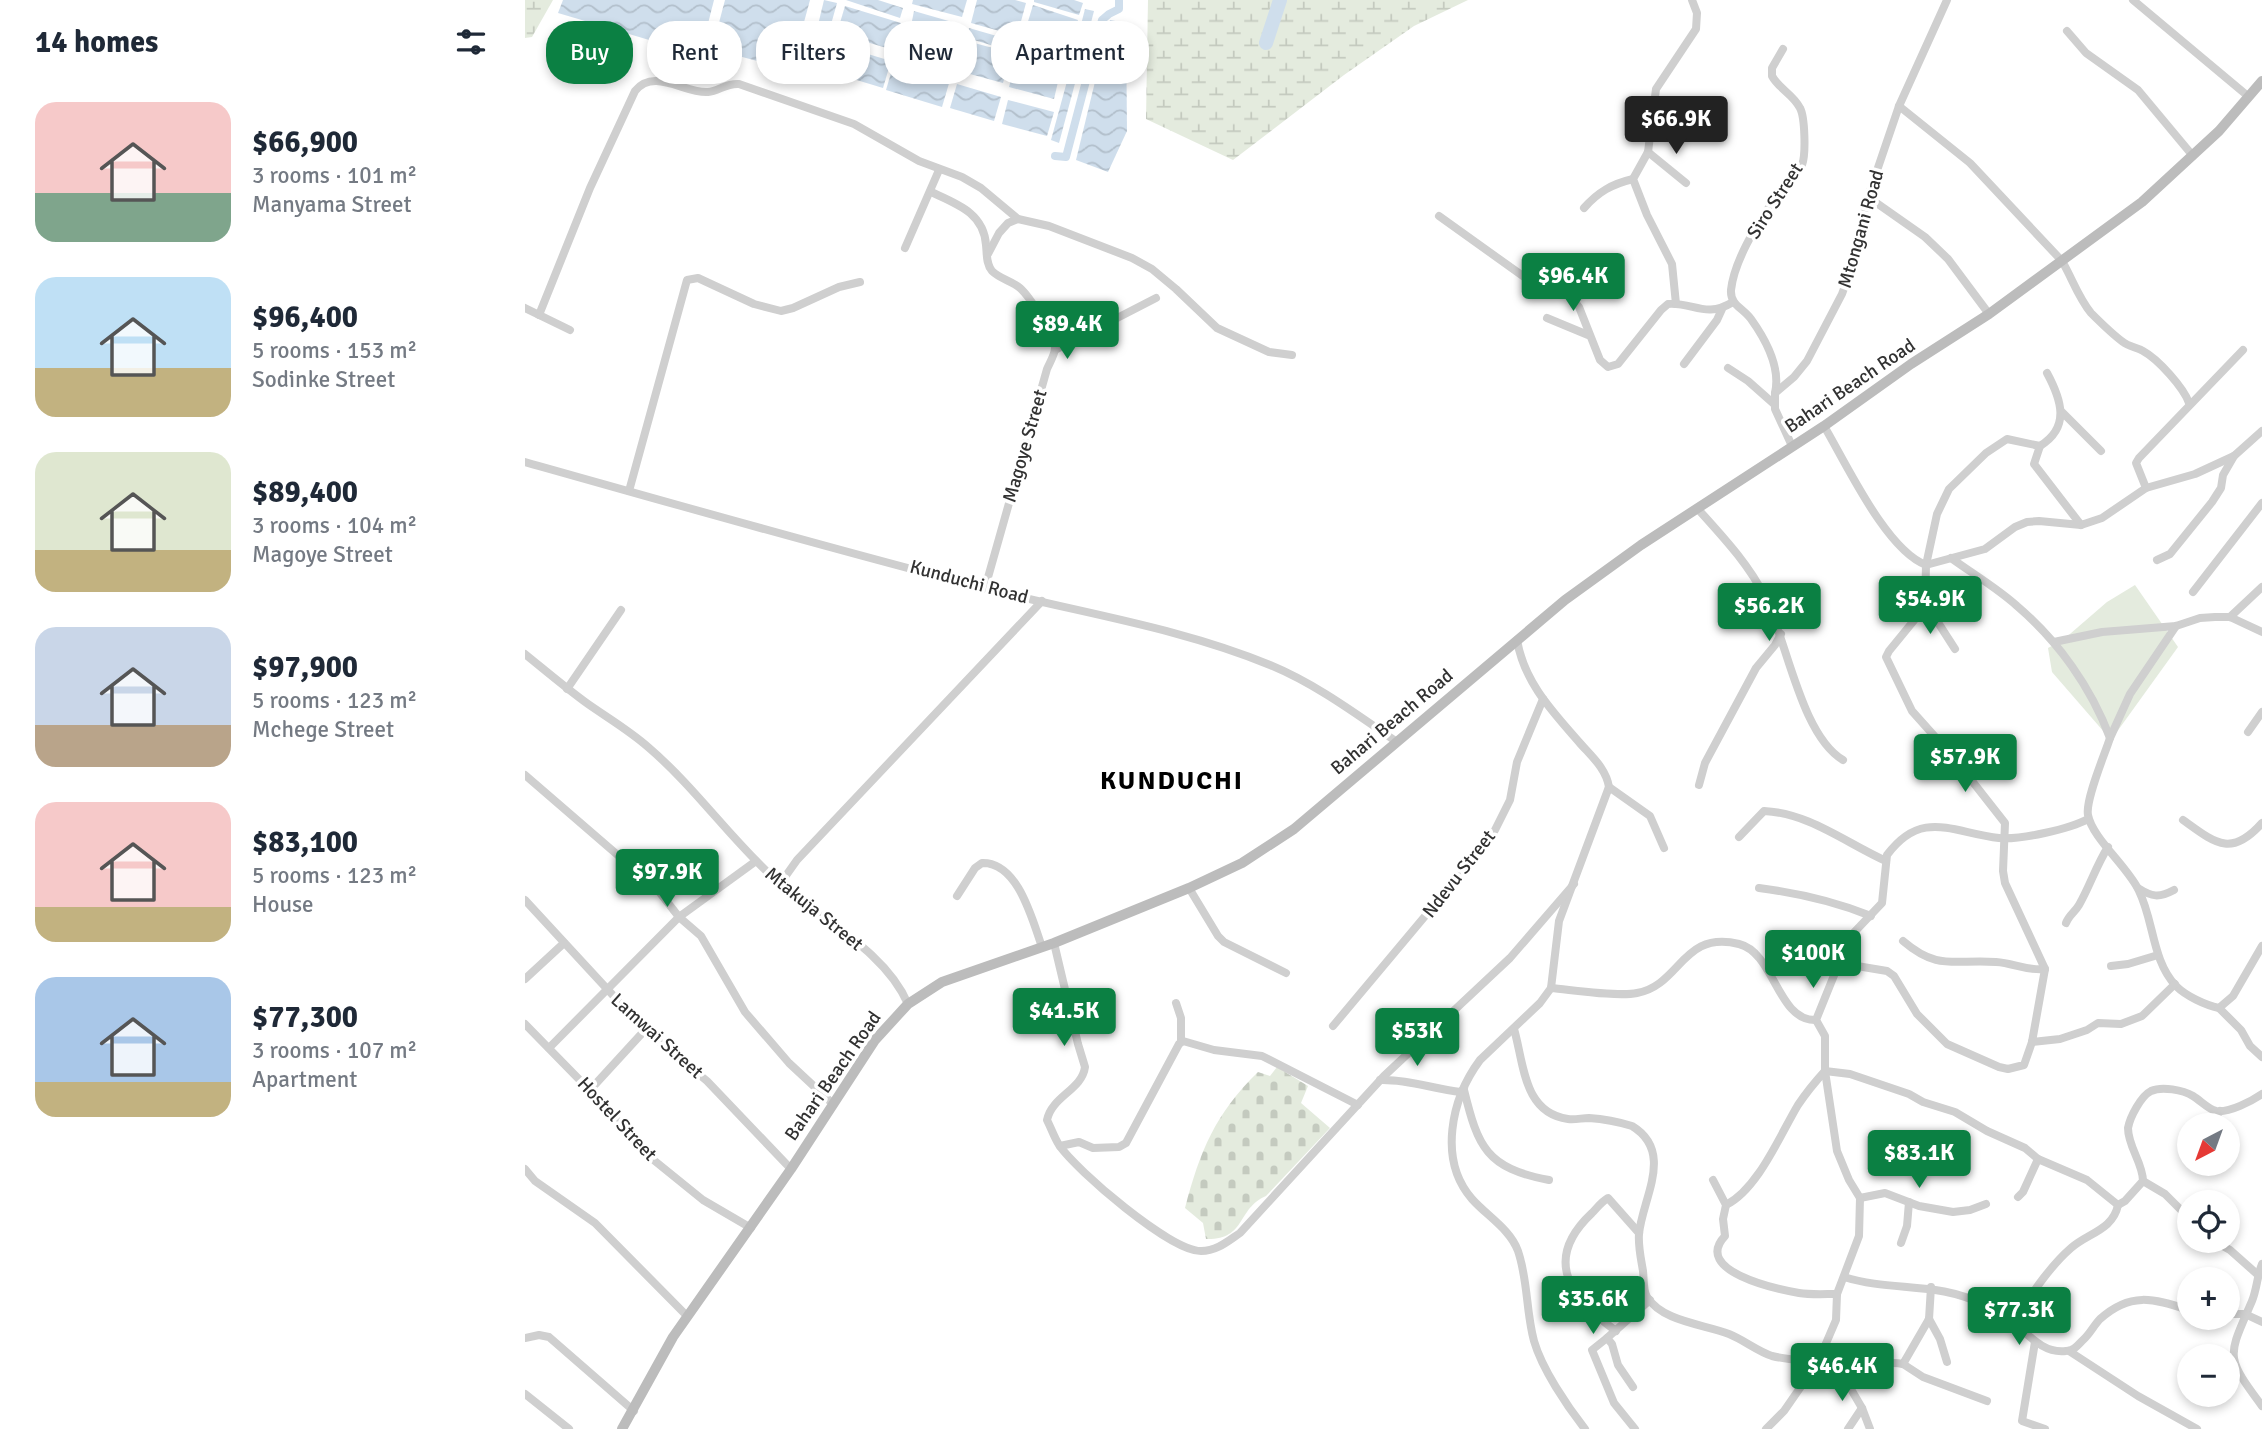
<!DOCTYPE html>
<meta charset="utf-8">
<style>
:root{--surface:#fff;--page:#f6f6f7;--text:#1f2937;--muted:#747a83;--accent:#0b8043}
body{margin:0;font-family:Signika,sans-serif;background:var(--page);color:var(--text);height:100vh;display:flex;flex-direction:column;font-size:26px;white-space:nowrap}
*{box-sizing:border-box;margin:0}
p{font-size:23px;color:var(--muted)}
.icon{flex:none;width:38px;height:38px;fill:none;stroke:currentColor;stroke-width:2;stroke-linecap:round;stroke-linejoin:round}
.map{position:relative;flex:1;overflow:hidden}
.details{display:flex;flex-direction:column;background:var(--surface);width:525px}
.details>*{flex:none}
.banner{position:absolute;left:21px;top:21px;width:665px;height:63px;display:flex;gap:14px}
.needle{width:46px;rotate:221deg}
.tools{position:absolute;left:1652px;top:1113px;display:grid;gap:14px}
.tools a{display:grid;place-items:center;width:63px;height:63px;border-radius:50%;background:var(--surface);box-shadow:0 4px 10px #0003;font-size:35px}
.price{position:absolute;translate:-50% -60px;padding:0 16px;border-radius:7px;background:var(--accent);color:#fff;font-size:23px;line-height:46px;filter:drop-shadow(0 2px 4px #0008)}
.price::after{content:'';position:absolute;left:50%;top:42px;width:21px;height:16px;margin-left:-10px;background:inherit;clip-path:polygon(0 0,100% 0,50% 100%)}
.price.current{background:#222;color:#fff}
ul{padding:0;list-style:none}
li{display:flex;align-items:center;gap:21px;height:175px;padding:0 35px}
li span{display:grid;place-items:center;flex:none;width:196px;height:140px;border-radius:21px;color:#555}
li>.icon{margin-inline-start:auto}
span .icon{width:84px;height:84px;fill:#fffc;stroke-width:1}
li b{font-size:30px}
h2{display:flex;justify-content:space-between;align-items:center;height:84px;padding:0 35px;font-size:30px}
.chip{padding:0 24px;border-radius:28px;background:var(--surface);box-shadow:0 4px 10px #0003;font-size:24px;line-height:63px}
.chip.current{background:var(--accent);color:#fff}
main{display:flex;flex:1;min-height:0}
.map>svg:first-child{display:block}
.wetland{fill:url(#wetland-marsh)}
.cemetery{fill:url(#cemetery-stones)}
.green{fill:#e4ebde}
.water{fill:url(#water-waves)}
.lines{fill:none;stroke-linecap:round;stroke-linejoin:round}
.canal{stroke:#cfdeec;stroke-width:8}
.river{stroke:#cfdeec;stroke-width:14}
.street{stroke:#cfcfcf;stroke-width:8}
.secondary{stroke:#bcbcbc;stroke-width:10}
.labels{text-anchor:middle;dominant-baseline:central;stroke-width:7;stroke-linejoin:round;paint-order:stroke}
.street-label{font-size:19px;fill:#323232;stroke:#fff}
.district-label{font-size:26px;font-weight:bold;letter-spacing:2px;fill:#000;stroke:#fff}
</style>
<main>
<section class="details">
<h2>14 homes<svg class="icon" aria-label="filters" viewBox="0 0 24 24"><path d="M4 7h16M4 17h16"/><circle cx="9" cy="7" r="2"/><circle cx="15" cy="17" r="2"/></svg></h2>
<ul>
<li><span style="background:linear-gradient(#f6c9c9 65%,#7fa58c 0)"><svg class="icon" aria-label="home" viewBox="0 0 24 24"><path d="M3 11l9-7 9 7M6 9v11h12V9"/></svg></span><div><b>$66,900</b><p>3 rooms · 101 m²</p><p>Manyama Street</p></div></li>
<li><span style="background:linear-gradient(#bfe0f5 65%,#c2b280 0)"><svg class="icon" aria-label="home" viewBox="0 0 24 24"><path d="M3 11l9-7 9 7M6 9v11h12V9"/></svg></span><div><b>$96,400</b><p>5 rooms · 153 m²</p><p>Sodinke Street</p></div></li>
<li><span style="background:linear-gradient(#dfe7d0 70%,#c2b280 0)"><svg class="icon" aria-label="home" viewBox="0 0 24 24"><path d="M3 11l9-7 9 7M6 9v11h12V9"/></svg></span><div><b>$89,400</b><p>3 rooms · 104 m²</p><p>Magoye Street</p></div></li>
<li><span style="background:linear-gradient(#c9d6e8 70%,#b9a48a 0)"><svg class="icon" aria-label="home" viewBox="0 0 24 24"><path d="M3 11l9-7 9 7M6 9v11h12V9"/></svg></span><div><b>$97,900</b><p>5 rooms · 123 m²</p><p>Mchege Street</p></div></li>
<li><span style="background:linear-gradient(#f6c9c9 75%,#c2b280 0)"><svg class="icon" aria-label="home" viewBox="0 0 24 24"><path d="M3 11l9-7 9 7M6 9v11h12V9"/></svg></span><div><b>$83,100</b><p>5 rooms · 123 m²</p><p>House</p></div></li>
<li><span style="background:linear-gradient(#a9c7e8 75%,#c2b280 0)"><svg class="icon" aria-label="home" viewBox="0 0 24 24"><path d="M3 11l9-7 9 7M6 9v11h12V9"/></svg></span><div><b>$77,300</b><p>3 rooms · 107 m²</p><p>Apartment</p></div></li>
</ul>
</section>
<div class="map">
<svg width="1737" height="1429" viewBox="0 0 1737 1429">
<defs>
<pattern id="wetland-marsh" width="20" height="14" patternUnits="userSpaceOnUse" patternTransform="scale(1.75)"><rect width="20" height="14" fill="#e4ebde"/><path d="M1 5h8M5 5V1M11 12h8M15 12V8" fill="none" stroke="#c4cabf"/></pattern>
<pattern id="cemetery-stones" width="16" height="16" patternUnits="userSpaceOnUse" patternTransform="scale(1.75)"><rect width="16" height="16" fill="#e4ebde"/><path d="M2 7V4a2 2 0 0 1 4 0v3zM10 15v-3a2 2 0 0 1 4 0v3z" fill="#c4cabf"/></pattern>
<pattern id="water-waves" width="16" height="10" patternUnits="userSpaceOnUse" patternTransform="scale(1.75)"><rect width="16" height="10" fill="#cfdeec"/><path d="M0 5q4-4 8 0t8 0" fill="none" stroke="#b2bfcb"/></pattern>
</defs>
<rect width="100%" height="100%" fill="#fff"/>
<g class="wetland">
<polygon points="0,0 28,0 7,37 0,38"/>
<polygon points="623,0 943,0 889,26 819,75 708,160 621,119"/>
</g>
<path class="cemetery" d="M752 1067 783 1086 776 1103 805 1128 741 1196C711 1209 722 1240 681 1239L678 1223 660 1208C675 1151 690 1114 733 1072L745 1076Z"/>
<polygon class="green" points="1610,585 1653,647 1586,740 1527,672 1523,648 1538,640 1582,602"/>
<g class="water">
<polygon points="38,0 189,0 175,55 33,13"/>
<polygon points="200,0 285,0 266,70 187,49"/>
<polygon points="299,0 312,3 305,28 293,25"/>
<polygon points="321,0 353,0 378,8 375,18"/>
<polygon points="388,0 442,0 437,17 387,4"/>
<polygon points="452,0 490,0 501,3 492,36 446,23"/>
<polygon points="509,0 549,0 558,3 554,15 509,2"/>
<polygon points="508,5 553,20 543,52 498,38"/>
<polygon points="320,6 376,23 368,50 312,33"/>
<polygon points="560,9 569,11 553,73 544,71"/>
<polygon points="389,11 434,24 431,34 387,21"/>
<polygon points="585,20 601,23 602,131 583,172 551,160"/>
<polygon points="384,25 432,39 424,66 377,51"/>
<polygon points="289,28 304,32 295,68 280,64"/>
<polygon points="444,28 489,41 486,51 442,38"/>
<polygon points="442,41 486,53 478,83 434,71"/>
<polygon points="310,44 366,61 358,88 302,71"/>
<polygon points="497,44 541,57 539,66 494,53"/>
<polygon points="492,58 536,69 529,99 484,87"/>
<polygon points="369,63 425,80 417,107 361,90"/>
<polygon points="544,74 552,76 534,143 526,140"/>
<polygon points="432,84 476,97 469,121 425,108"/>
<polygon points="483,100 529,112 522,136 477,124"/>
</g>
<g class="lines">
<polyline class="canal" points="530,156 541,157 577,20 584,14 594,9 594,0"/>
<polyline class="river" points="741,43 755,0"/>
<g class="street">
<polyline points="1608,0 1724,97"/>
<polyline points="1542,31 1561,53 1613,90 1668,156"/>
<path d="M1374 106 1445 163 1537 261C1547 278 1553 297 1566 313 1576 323 1587 334 1598 342 1604 347 1612 347 1618 351 1633 359 1659 388 1664 403"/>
<polyline points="1123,152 1161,183"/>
<path d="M406 192C432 204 459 213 461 245 462 254 461 264 467 271 475 279 487 281 495 288 505 297 530 336 530 349 529 356 525 362 522 369L460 588"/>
<polyline points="1343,197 1400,237 1423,259 1464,314"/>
<path d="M1059 208C1073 192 1087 184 1108 179"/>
<path d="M914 216 1002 279 1044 295 1054 307 1075 360 1083 367 1093 364 1136 310 1143 304C1169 302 1180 319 1208 302"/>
<polyline points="380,248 414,170"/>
<polyline points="463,254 474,233 483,223 493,219 524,226 607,258 627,269 651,289 692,328 744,352 767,355"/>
<polyline points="1151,304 1147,264 1122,215 1108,179 1123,152 1131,89 1171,29 1172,13 1167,0"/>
<polyline points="0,308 45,330"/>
<path d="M14 315 65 188 110 91C129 67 160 94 183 92 194 91 201 83 214 84L329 124 394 161 437 177 456 188 493 219"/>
<polyline points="1022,318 1063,335"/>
<polyline points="530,350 631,298"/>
<polyline points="1159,364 1192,320 1197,309"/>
<polyline points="1203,368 1223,381 1249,404"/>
<path d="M1522 373C1536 399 1546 427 1515 446L1509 464 1556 525"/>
<path d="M1250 393C1256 367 1241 340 1226 319 1218 308 1205 305 1206 290 1209 262 1231 225 1247 203 1256 191 1270 179 1277 165 1281 155 1280 117 1275 108 1268 94 1254 89 1247 76V68L1258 49"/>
<polyline points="1537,412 1576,451"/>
<path d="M1299 426C1321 463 1361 550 1401 565L1460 549 1490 527 1502 522 1514 521 1556 525 1577 518 1621 488 1670 474 1709 456 1737 431"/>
<polyline points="1267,446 1250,409 1250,393 1269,377 1282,361 1317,294 1325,272 1343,197 1374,106 1422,0"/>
<path d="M0 462C153 505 306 549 459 588 555 613 653 627 745 665 791 684 831 714 872 742"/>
<polyline points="1621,488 1611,463 1614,458 1718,350"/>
<polyline points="104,491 162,280 173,278 229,304 256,311 268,308 314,287 335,282"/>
<path d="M1172 508C1197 536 1223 563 1240 597 1262 641 1276 735 1318 760"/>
<path d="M1426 558C1448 574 1472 588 1492 606 1533 641 1566 687 1585 738 1580 754 1560 800 1563 815 1567 838 1604 868 1614 891 1629 921 1627 961 1651 986 1661 996 1680 1005 1694 1008L1708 996 1737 946"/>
<polyline points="1632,560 1645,554 1687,502 1696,488 1698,475 1709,456"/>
<polyline points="1668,592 1737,503"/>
<polyline points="1400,607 1412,621 1430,649"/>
<polyline points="1705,617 1737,587"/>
<path d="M992 640C999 682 1027 711 1054 742 1066 756 1081 768 1084 787L1034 921 1026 988 1015 1003 955 1060C926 1099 913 1160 947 1199 962 1216 985 1229 993 1251 1003 1280 1001 1312 1009 1341 1017 1369 1042 1406 1060 1429"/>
<polyline points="1529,642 1577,632 1651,626 1675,618 1690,617 1705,617 1737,632"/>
<path d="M0 654C21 671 41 688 63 704 83 718 105 731 123 747 171 788 206 840 253 882 296 921 359 949 383 1004"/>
<polyline points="42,689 96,610"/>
<polyline points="1723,732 1737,712"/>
<polyline points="1585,738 1605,694 1651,626"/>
<polyline points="0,775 132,889 154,917 176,936 220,1012 264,1063 308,1104"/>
<polyline points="1174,785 1180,763 1231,668 1250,645 1256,634"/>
<polyline points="1084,787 1125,816 1139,848"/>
<path d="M1658 820C1690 843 1706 858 1737 823"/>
<path d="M1214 837 1239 811C1284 813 1321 843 1361 861"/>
<polyline points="255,884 272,860 517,601"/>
<polyline points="664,888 693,936 699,942 761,973"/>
<path d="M1234 888C1273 893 1309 901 1346 916"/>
<path d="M1613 888C1627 897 1634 898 1649 890"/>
<path d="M432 896 450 868 457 863C493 862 507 919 517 947"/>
<polyline points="0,900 120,1030 182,1081 266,1169"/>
<path d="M1541 923C1544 915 1550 912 1554 905 1565 886 1571 866 1583 847"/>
<path d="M1378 941C1413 971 1429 959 1471 962 1489 963 1500 971 1520 969"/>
<path d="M529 943 553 1044 560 1067C557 1090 527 1096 522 1120 526 1128 529 1137 534 1145 552 1171 645 1251 676 1251 692 1251 703 1241 715 1233L859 1076 985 958 1049 884"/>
<polyline points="1314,963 1362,971 1369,976 1392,1014 1422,1044 1474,1067 1483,1069 1499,1065 1507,1042 1520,969 1480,883 1478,871 1480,823 1429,758 1387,711 1361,657 1364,651 1400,607 1401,565 1412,514 1424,489 1461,453 1482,439 1515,446"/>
<polyline points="1586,966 1603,964 1633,955"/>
<polyline points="0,979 39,943"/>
<path d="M1026 988C1048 990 1093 997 1112 993 1156 985 1157 930 1214 944 1250 953 1252 1021 1291 1020"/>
<polyline points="651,1003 656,1018 656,1041"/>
<polyline points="1694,1008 1716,1030 1725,1046 1737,1057"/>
<polyline points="0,1024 85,1111 115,1149 178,1200 226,1228"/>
<polyline points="808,1026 937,872 970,830 985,800 992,762 1018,699"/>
<path d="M989 1029C999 1063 998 1113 1043 1119 1050 1120 1057 1118 1064 1118 1079 1119 1094 1122 1107 1126 1150 1152 1117 1199 1114 1234 1113 1246 1116 1259 1118 1271 1119 1279 1118 1291 1122 1297 1138 1322 1179 1324 1204 1334 1219 1340 1232 1351 1247 1356 1263 1360 1279 1360 1294 1363 1305 1364 1315 1368 1326 1369 1344 1369 1360 1360 1378 1364L1404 1319 1406 1287"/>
<polyline points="1507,1042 1535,1039 1562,1030 1573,1023 1596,1024 1617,1016 1650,984"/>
<polyline points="24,1048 154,917 231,861"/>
<path d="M855 1080C883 1079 908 1089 936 1092L939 1088"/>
<polyline points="65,1090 120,1030"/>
<path d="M939 1090C953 1147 961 1168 1024 1180"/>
<polyline points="1684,1125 1695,1111"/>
<polyline points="535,1146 554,1142 568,1148 594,1147 601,1143 654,1044 658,1041 689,1050 737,1056 833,1105"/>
<polyline points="1668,1164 1668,1166"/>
<polyline points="0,1169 10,1181 70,1223 162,1316"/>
<path d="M1188 1180 1201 1205 1198 1219 1200 1236C1167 1271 1251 1289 1274 1293 1286 1295 1300 1294 1312 1294"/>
<polyline points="1618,1181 1640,1194 1664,1218"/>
<path d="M1493 1197 1498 1192 1513 1159 1562 1180 1593 1205 1600 1201 1618 1181C1618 1163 1603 1147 1603 1128 1605 1117 1616 1096 1626 1091 1637 1086 1658 1090 1668 1096 1676 1101 1683 1109 1691 1111 1704 1113 1727 1101 1737 1094"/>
<polyline points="1335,1198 1360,1193 1394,1206 1428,1212 1445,1210 1461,1204"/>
<path d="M1201 1205C1233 1189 1255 1135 1273 1105 1281 1093 1290 1082 1300 1071L1325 1074 1384 1094 1398 1102 1430 1112 1462 1131 1500 1148 1513 1159"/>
<polyline points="1689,1241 1705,1250 1732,1274"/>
<polyline points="1376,1243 1382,1226 1384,1202"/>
<path d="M1737 1264C1732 1276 1732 1289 1727 1301 1703 1357 1699 1355 1737 1406"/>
<path d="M1319 1277C1367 1292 1413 1281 1459 1305 1469 1310 1479 1315 1487 1321 1503 1334 1518 1354 1541 1351 1549 1351 1553 1345 1558 1340 1565 1334 1569 1325 1575 1319 1606 1291 1629 1299 1664 1310"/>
<polyline points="1703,1314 1720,1314 1737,1322"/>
<polyline points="1404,1319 1415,1339 1422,1362"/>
<path d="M1488 1322C1505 1297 1523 1268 1546 1248 1563 1233 1588 1230 1593 1205"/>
<path d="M1091 1331C1045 1297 1017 1260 1067 1213 1072 1208 1076 1202 1083 1198L1114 1233"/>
<polyline points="0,1338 14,1335 24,1337 109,1411"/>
<polyline points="1082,1338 1067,1350 1089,1403 1110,1429"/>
<polyline points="1510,1342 1497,1421 1520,1429"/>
<polyline points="1544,1351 1613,1396 1672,1429"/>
<polyline points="1378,1364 1398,1377 1462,1401"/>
<polyline points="1313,1367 1337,1408 1345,1429"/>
<polyline points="1108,1387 1093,1365 1087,1344 1082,1338 1125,1300"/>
<polyline points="0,1394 44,1429"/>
<path d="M1241 1429 1259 1411 1293 1362 1311 1320 1312 1294 1334 1236 1335 1198 1324 1180 1312 1151 1300 1071V1036L1291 1020 1314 963 1319 943 1357 903 1362 855C1397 808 1428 833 1474 838 1495 840 1545 829 1563 819"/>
<polyline points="1323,1429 1337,1408"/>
</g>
<polyline class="secondary" points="97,1429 148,1337 266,1169 350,1040 383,1004 417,982 529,943 664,888 717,863 769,829 1040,600 1116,545 1299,426 1386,364 1464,314 1617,202 1694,131 1737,81"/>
</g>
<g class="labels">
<g class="street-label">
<text transform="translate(1250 201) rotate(-57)">Siro Street</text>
<text transform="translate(1336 229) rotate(-74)">Mtongani Road</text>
<text transform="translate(1325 386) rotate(-34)">Bahari Beach Road</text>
<text transform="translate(500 446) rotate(-74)">Magoye Street</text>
<text transform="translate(444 582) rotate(15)">Kunduchi Road</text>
<text transform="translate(867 722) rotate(-40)">Bahari Beach Road</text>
<text transform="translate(934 874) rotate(-52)">Ndevu Street</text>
<text transform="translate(289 909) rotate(39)">Mtakuja Street</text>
<text transform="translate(132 1036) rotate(42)">Lamwai Street</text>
<text transform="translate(308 1076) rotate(-55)">Bahari Beach Road</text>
<text transform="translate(92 1119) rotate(47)">Hostel Street</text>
</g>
<g class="district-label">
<text x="647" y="781">KUNDUCHI</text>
</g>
</g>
</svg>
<div class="tools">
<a><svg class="needle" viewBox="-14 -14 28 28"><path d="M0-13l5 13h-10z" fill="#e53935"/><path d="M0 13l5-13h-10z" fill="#747a83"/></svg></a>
<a><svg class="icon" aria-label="locate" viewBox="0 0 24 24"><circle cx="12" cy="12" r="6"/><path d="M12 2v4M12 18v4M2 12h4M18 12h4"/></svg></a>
<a>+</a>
<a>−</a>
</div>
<b class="price current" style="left:1151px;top:156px">$66.9K</b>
<b class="price" style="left:1048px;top:313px">$96.4K</b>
<b class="price" style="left:542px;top:361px">$89.4K</b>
<b class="price" style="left:1405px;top:636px">$54.9K</b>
<b class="price" style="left:1244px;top:643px">$56.2K</b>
<b class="price" style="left:1440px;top:794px">$57.9K</b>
<b class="price" style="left:142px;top:909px">$97.9K</b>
<b class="price" style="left:1288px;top:990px">$100K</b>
<b class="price" style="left:539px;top:1048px">$41.5K</b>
<b class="price" style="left:892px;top:1068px">$53K</b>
<b class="price" style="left:1394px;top:1190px">$83.1K</b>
<b class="price" style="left:1068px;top:1336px">$35.6K</b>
<b class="price" style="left:1494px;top:1347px">$77.3K</b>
<b class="price" style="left:1317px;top:1403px">$46.4K</b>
<div class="banner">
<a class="chip current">Buy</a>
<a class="chip">Rent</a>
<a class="chip">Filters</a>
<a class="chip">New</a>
<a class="chip">Apartment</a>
</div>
</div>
</main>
